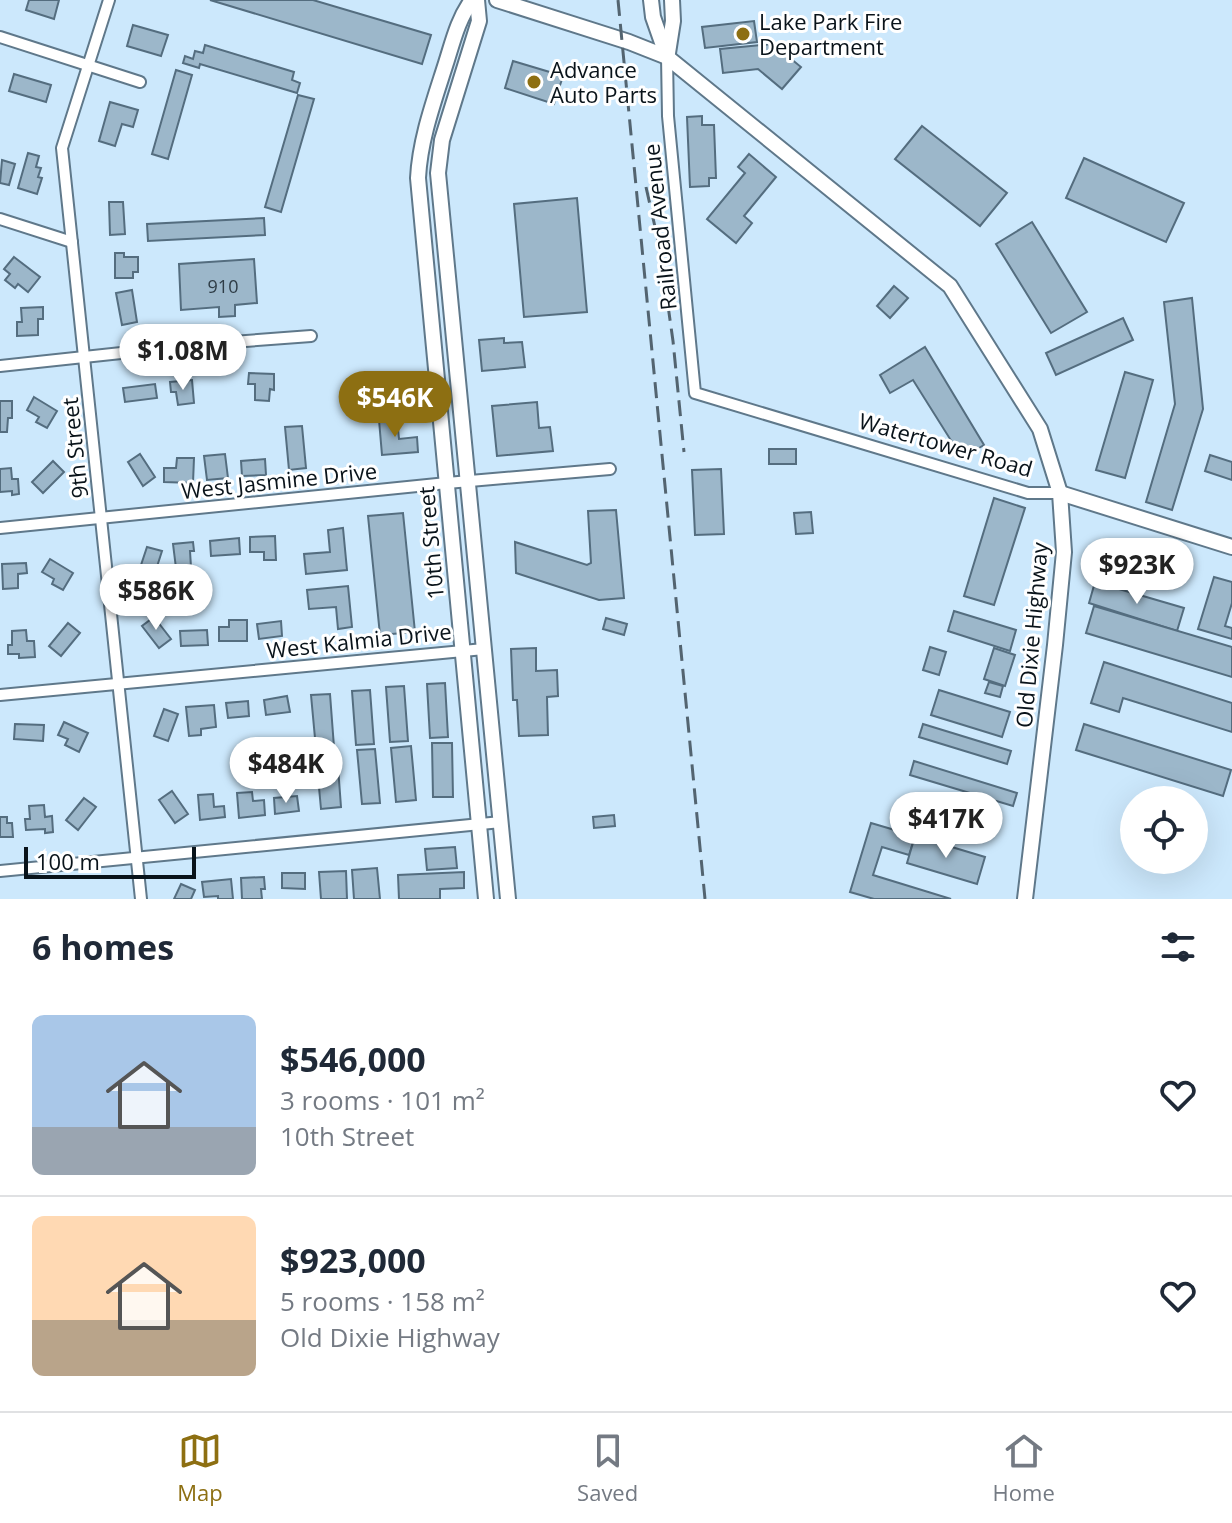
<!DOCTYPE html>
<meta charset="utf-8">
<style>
:root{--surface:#fff;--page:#f6f6f7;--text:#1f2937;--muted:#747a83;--line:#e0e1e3;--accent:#8d6f12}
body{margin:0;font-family:"Open Sans",sans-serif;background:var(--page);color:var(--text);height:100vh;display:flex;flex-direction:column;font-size:30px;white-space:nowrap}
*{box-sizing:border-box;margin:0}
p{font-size:26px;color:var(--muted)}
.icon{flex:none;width:44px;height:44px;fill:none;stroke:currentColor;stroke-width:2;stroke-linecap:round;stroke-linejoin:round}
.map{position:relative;height:899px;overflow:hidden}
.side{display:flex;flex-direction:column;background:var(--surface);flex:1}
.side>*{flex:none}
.controls{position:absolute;left:1120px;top:786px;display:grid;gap:16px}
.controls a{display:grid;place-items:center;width:88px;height:88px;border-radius:50%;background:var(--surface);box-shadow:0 8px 32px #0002;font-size:40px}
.scale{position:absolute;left:24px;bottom:20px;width:172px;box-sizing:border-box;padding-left:8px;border:4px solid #09131a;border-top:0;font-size:22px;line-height:28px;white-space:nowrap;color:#09131a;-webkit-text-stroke:6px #fff;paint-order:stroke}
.price{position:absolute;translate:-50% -68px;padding:0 18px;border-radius:28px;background:#fff;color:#222;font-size:26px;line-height:52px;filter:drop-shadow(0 2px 4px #0008)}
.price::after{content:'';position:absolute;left:50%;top:48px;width:24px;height:18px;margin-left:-12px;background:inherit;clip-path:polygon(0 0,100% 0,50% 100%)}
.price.selected{background:var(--accent);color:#fff}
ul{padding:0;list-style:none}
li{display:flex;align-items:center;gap:24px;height:200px;padding:0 32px}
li+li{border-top:2px solid var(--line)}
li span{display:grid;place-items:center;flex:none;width:224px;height:160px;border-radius:12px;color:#555}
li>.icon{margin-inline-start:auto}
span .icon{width:96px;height:96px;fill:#fffc;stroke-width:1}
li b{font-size:34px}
h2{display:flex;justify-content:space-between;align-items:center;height:96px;padding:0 32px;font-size:34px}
.menu{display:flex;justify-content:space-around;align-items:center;height:112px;border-top:2px solid var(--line);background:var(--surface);font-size:22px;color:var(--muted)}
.menu a{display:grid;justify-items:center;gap:4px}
.menu .selected{color:var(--accent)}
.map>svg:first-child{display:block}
.building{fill:#9cb7ca;stroke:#546d7f;stroke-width:2}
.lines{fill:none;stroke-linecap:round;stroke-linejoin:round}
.street-casing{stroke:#5f788a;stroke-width:14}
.secondary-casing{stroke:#5f788a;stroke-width:18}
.street{stroke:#fff;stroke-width:10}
.secondary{stroke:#fff;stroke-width:14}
.rail{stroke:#536470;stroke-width:3;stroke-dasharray:16 8;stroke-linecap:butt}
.poi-dot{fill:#8d6f12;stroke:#fff;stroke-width:3}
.labels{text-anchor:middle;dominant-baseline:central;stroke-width:6;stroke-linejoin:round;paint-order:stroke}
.number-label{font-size:18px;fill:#2e3c46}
.poi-label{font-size:22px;fill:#09131a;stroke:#fff;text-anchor:start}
.street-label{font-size:22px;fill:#09131a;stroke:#fff}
</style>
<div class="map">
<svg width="1232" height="899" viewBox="0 0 1232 899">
<rect width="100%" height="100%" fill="#cce8fc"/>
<g class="building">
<polygon points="29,0 59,0 54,19 26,10"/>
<polygon points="210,0 313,0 431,35 422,64"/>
<polygon points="754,21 757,42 705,48 702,27"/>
<polygon points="133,25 168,35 161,56 127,46"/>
<polygon points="773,44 801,67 782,89 758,69 723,73 720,49"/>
<polygon points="205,45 294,72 292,80 300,83 297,93 200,64 199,68 183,63 185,56 193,59 195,51 203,53"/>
<polygon points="513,61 563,76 554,104 505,88"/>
<polygon points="176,70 192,75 168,159 152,154"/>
<polygon points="14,74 51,85 46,102 9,91"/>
<polygon points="298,95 314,99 281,212 265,207"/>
<polygon points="110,102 138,110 133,127 122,124 115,146 99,141"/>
<polygon points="702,116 702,125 714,125 716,178 709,178 709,186 690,187 687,117"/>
<polygon points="922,126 1007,193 980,226 895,159"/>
<polygon points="28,153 39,156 36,167 41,168 38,177 42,178 37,194 18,188"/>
<polygon points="749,154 776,177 744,216 752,223 736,243 707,219 745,173 738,167"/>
<polygon points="1084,158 1184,203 1166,242 1066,198"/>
<polygon points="2,160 15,164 9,185 0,183"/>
<polygon points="577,198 587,312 524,317 514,204"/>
<polygon points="109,202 123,202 125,234 110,235"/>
<polygon points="264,218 265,235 148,241 147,224"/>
<polygon points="1032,222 1087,312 1051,333 996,244"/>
<polygon points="115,253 124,253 124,257 138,257 138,272 133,272 133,278 115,278"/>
<polygon points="14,257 40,277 28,292 18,284 15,288 5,280 10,274 4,269"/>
<polygon points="254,259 257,303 235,305 235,316 219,317 219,307 181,310 179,264"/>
<polygon points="894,286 908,298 890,318 877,306"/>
<polygon points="132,290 137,322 122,325 116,293"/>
<polygon points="1192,298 1203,409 1172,510 1146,502 1175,404 1164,302"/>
<polygon points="43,307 43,319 38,319 38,335 17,336 17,322 22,322 21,308"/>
<polygon points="1123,318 1133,340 1056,375 1046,353"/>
<polygon points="504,338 504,343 522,342 525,367 482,371 479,340"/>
<polygon points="925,347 984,445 962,458 913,380 890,393 880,375"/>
<polygon points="1125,372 1153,380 1125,478 1096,470"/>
<polygon points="249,373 274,374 274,390 270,389 269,401 255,400 255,384 248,384"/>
<polygon points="192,380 194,403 178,405 176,392 171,392 170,382"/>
<polygon points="155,384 157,398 125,402 123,388"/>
<polygon points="34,397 57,411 47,428 36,422 39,417 27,410"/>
<polygon points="0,401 12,401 12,418 8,418 7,432 0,432"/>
<polygon points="537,402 539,428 550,427 553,451 497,456 492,406"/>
<polygon points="397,418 399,439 417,437 418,452 382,455 379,420"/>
<polygon points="302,426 306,468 289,470 285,427"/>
<rect x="769" y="449" width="27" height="15"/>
<polygon points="140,454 155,477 143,486 128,462"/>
<polygon points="225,454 228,478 207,480 204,456"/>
<polygon points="1210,455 1232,462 1232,480 1205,471"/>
<polygon points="177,458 194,458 193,483 164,482 164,468 176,468"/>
<polygon points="265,459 266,475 242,476 241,461"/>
<polygon points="53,461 64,472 43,493 32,482"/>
<polygon points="11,468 12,479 18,479 19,494 12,495 12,491 0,492 0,469"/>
<polygon points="721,469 724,534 695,535 692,470"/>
<polygon points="994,498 1025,508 994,605 964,596"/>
<polygon points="616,510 624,598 599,600 516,573 515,542 587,565 591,563 588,511"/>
<polygon points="811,512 813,533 796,534 794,513"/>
<polygon points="403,513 415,632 380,635 368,516"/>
<polygon points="343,528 347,570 306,574 304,554 330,552 328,530"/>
<polygon points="275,536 276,560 264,560 264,552 250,552 250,537"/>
<polygon points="239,538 240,554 211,556 210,541"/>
<polygon points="193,542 194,551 190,551 191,567 176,568 173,544"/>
<polygon points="147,547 162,551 153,579 138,574"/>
<polygon points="1109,550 1162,566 1157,584 1104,568"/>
<polygon points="50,559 73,573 63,590 52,584 54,579 42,572"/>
<polygon points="26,563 27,573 18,574 18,588 3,589 2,564"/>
<polygon points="1214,577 1232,582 1232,603 1225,626 1232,628 1232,639 1198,629"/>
<polygon points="1095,582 1184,608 1177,631 1089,603"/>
<polygon points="348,586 352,627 338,629 336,607 309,609 307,590"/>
<polygon points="1094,606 1232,647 1232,677 1086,633"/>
<polygon points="954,611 1016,630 1010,651 948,631"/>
<polygon points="154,617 171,639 159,648 142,626"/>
<polygon points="606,618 627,624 624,635 603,629"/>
<polygon points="229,620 247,620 247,641 219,641 219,627 229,627"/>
<polygon points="281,621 282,636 259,639 257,624"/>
<polygon points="68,623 80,633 61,656 49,646"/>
<polygon points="26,630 27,641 34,641 35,657 19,658 19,654 8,654 8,645 12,645 12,631"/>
<polygon points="207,630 208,645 181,646 180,631"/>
<polygon points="930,647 946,652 939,675 923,670"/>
<polygon points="536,648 536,671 557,670 558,696 547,697 548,735 519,736 517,700 513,700 511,649"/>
<polygon points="994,648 1015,655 1005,686 984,679"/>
<polygon points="1104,662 1232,703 1232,732 1123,698 1119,712 1091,703"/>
<polygon points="989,682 1003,686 1000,697 985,693"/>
<polygon points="445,683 448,737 430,738 427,684"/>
<polygon points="404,686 408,741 390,742 386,687"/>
<polygon points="370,690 374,744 356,745 352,691"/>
<polygon points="939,690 1010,712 1002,737 931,715"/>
<polygon points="330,694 334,747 316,749 311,695"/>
<polygon points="287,696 290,712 266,715 264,700"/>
<polygon points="248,701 249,716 228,718 226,703"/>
<polygon points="214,705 216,727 201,729 201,735 189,736 186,707"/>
<polygon points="164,709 178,714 168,741 154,736"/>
<polygon points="64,722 88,733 79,752 65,745 68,739 58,735"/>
<polygon points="15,724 44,725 43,741 14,739"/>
<polygon points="923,724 1011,751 1007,764 919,737"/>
<polygon points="1084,724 1231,770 1223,796 1076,750"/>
<polygon points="432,743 452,743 453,797 433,797"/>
<polygon points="411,746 416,800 396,802 391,748"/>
<polygon points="375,749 380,803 362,804 357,750"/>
<polygon points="337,753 341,807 321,809 316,755"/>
<polygon points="914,761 1017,793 1013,806 910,775"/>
<polygon points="172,791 188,814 175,823 159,800"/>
<polygon points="252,792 253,801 264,800 265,815 239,818 237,793"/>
<polygon points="213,794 214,807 224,806 225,817 200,820 198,795"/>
<polygon points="943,794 990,808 982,834 935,820"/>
<polygon points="297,796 299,811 275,814 274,798"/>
<polygon points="84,798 96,807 78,830 66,820"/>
<polygon points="44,805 45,817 52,816 53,832 45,833 45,829 26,830 25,819 30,819 29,806"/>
<polygon points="614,815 615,826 594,828 593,817"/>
<polygon points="0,817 7,817 7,823 12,823 13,837 0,837"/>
<polygon points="871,823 915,836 909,855 882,847 873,875 951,899 874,899 850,892"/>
<polygon points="915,836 985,857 977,884 907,863"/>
<polygon points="455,847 457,868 427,870 425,849"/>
<polygon points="377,868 380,899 354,899 352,870"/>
<polygon points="346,871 347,899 321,899 319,872"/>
<polygon points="464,872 464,888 440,889 440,899 399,899 398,875"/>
<polygon points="282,873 305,873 305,889 282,888"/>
<polygon points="264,877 265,889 261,889 262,899 242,899 241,878"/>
<polygon points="231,879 233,899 218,899 218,896 204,897 202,882"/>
<polygon points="181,884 195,890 191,899 174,899"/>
</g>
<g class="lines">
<g class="street-casing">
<g id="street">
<polyline points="109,0 62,148 141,899"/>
<polyline points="0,37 140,82"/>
<polyline points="667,57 668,116 695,393 1028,493 1060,493"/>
<polyline points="0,219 72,242"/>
<polyline points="0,366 205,344 311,336"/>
<polyline points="0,528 447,483 610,469"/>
<polyline points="0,695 484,649"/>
<polyline points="0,871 501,822"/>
</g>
</g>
<g class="secondary-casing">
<g id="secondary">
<path d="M472 0C458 19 453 41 446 63 434 101 420 139 418 178L486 899"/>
<polyline points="477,0 479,21 442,140 438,173 508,899"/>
<polyline points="497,0 629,42 667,57"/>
<polyline points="651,0 653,17 667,57 950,286 1040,429 1060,493 1064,552 1055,645 1025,899"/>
<polyline points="668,53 673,21 672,0"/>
<polyline points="1060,493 1232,547"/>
</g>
</g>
<use href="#street" class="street"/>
<use href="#secondary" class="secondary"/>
<g class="rail">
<polyline points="618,0 705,899"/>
<polyline points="646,187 660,249 673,341 684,452"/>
</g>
</g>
<g class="poi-dot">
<circle cx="743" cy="34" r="8"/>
<circle cx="534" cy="82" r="8"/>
</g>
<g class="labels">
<g class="number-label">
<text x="223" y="286">910</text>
</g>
<g class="poi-label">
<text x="759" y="21">Lake Park Fire<tspan x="759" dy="25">Department</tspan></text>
<text x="550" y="69">Advance<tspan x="550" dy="25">Auto Parts</tspan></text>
</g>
<g class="street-label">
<text transform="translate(659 227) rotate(-96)">Railroad Avenue</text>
<text transform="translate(946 444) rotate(16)">Watertower Road</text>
<text transform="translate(74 448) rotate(-96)">9th Street</text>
<text transform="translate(279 480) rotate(-6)">West Jasmine Drive</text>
<text transform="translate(430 543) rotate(-95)">10th Street</text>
<text transform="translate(1031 635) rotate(-85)">Old Dixie Highway</text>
<text transform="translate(359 640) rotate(-6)">West Kalmia Drive</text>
</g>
</g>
</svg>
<div class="controls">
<a><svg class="icon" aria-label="locate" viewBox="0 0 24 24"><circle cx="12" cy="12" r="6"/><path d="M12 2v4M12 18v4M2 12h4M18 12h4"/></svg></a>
</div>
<div class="scale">100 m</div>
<b class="price" style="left:183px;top:392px">$1.08M</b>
<b class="price selected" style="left:395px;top:439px">$546K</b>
<b class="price" style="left:1137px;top:606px">$923K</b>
<b class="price" style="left:156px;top:632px">$586K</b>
<b class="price" style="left:286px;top:805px">$484K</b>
<b class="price" style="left:946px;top:860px">$417K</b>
</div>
<section class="side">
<h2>6 homes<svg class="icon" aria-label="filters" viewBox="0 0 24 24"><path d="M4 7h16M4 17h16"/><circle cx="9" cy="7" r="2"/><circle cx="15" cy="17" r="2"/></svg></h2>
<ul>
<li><span style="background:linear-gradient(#a9c7e8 70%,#9aa5b1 0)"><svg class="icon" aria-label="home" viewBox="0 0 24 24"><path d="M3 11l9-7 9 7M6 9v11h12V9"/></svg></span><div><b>$546,000</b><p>3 rooms · 101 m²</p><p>10th Street</p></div><svg class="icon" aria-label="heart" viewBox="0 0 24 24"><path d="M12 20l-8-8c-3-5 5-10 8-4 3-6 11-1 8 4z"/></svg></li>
<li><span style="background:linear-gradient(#ffd9b3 65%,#b9a48a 0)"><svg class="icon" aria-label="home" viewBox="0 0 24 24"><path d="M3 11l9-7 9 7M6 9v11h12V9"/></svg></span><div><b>$923,000</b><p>5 rooms · 158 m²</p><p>Old Dixie Highway</p></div><svg class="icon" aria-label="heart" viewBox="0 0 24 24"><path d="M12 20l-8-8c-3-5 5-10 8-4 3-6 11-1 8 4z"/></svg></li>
</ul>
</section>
<nav class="menu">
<a class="selected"><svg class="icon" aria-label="map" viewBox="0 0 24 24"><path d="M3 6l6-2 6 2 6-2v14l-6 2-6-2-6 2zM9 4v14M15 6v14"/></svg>Map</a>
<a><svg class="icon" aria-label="saved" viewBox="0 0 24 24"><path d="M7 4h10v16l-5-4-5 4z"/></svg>Saved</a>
<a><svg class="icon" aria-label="home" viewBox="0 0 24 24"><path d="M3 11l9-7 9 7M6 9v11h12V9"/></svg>Home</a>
</nav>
